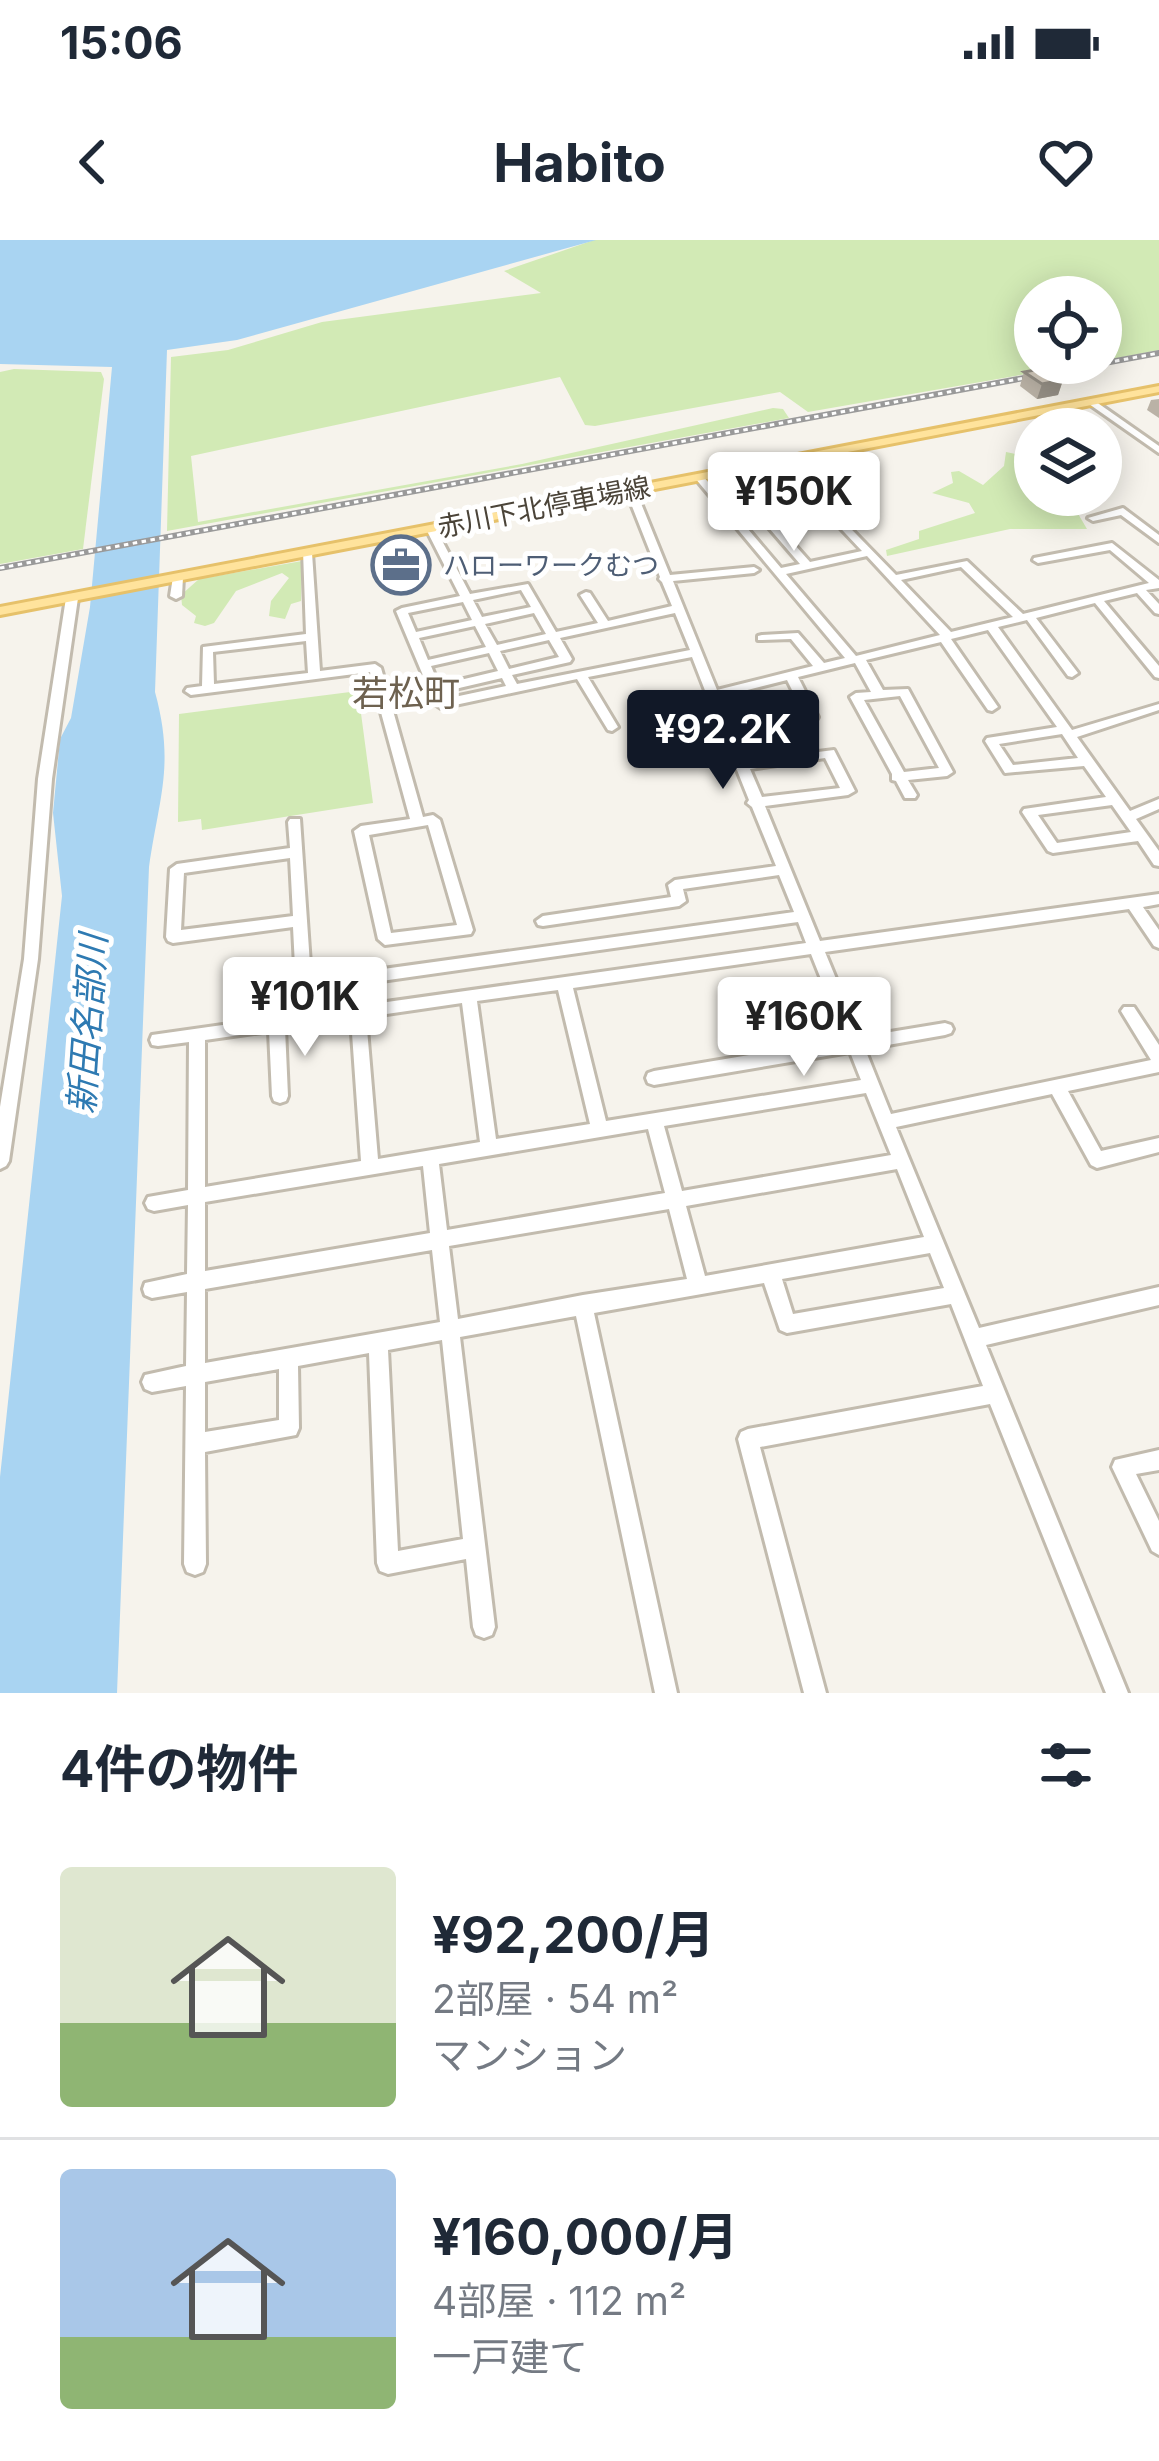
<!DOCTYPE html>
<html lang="ja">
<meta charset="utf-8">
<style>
:root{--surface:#fff;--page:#f6f6f7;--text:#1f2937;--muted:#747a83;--line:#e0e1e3;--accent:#111827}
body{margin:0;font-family:Inter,"Noto Sans JP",sans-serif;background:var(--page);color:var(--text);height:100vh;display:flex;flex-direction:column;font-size:45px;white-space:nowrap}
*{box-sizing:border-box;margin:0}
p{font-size:39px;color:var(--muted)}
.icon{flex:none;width:66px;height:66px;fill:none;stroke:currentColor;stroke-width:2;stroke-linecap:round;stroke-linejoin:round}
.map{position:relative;height:1453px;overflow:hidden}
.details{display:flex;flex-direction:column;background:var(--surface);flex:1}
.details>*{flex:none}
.buttons{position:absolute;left:1014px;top:36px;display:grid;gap:24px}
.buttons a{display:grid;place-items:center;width:108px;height:108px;border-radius:50%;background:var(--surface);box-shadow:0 6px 30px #0003;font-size:60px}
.price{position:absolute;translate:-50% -102px;padding:0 27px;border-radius:12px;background:#fff;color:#222;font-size:39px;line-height:78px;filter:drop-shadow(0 3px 6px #0008)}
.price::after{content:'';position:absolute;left:50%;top:72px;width:36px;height:27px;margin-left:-18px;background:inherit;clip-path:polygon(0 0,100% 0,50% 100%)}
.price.selected{background:var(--accent);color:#fff}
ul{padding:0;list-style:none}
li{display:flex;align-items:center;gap:36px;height:300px;padding:0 60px}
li+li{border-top:3px solid var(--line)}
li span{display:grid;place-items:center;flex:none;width:336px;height:240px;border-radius:12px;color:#555}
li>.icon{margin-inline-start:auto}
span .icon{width:144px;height:144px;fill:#fffc;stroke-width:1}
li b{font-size:51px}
h2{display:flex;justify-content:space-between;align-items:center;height:144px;padding:0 60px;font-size:51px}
.status{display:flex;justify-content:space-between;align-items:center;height:84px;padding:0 60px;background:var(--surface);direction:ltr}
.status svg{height:33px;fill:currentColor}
header{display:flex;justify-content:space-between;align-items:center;height:156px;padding:0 60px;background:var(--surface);font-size:54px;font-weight:700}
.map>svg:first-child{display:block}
.green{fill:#d2eab5}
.water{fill:#a9d4f2}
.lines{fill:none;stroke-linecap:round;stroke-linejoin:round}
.minor-casing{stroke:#c2bbae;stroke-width:6}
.major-casing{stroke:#e6c16a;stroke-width:6}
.minor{fill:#fff;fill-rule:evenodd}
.major{fill:#ffe39c;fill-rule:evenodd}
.rail-casing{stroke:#9a9a9a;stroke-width:6}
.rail{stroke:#fff;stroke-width:3;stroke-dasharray:4.5;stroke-linecap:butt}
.wall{fill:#bab2a6}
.shaded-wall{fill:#979187}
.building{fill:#d8cfc1;stroke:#979187;stroke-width:3}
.labels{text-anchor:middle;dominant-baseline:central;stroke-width:10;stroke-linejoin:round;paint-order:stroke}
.far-street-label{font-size:27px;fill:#4b4439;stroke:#fff}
.far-service-label{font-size:27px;fill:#4e5e75;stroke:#fff;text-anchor:start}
.neighbourhood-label{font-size:36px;fill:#6e6250;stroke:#fff}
.water-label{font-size:36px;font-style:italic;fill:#2e7ab2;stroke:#fff}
</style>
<div class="status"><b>15:06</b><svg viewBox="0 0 49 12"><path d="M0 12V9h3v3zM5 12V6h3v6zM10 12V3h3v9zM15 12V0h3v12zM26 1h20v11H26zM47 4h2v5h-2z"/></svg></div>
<header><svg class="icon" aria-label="back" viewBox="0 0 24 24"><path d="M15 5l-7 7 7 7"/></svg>Habito<svg class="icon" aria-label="heart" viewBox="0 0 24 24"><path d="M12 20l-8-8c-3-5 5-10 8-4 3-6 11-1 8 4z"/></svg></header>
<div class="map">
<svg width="1159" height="1453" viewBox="0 0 1159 1453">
<rect width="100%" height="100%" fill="#f6f3ec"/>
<g class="green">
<polygon points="594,0 1159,0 1159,110 1101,121 1101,57 1035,57 1035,123 1089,123 808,172 780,152 595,186 585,185 560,137 191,216 198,282 522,224 773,168 783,169 789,178 167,291 171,117 228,110 322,82 541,53 504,31"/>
<polygon points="14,129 101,132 104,139 83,309 0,324 0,132"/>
<polygon points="1006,212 1035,218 1035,255 1103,254 1105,259 1081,265 1077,272 1087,289 1010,289 887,316 886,310 919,299 919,291 975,273 969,263 932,253 953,243 951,232 959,231 983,245 1004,226"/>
<polygon points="302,321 301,361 291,364 285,379 269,376 271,361 289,338 282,333 236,351 214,383 205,386 194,383 196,376 182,365 181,355 199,339"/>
<polygon points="358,451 373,563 202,590 201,579 178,582 179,474"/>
</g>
<path class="water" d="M0 0H596L237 100 167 110 155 452C175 525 159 557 149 627L117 1453H0V1237L62 656 53 573 60 499 71 478 90 367 112 127 0 124Z"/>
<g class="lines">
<g class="minor-casing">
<g id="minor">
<polygon points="1092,159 1159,206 1159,213 1089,164 1087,162"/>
<path d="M782 218 896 335 967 321 1023 374 1149 343 1110 310 1038 323 1033 320 1034 318 1112 303 1159 340V348L1146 350 1159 364V374L1155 373 1137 353 1104 361 1159 426V438L1155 437 1095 363 1036 378 1078 433 1072 437 1068 436 1027 380 998 387 1072 490 1159 464V470L1077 497 1130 571 1159 559V569L1136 579 1159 611V626L1154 625 1138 601 1053 613 1048 611 1022 572 1024 569 1106 557 1084 526 1005 533 985 501 987 498 1057 487 988 390 951 399 998 467 992 471 988 470 941 402 866 420 883 450 908 449 953 532 947 536 908 540 917 555 915 558H905L896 541 892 540V534L850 457 856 453 871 452 855 423 798 437 818 477 816 480 734 491 746 521 834 510 855 551 848 555 765 566 820 701 1159 654V664L1143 667 1159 690V708L1154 706 1129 669 825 712 860 797 945 783 951 785 953 789 951 793 945 795 865 809 891 874 1151 820 1121 771 1124 767H1134L1159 805V832L1068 851 1101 911 1159 898V912L1097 928 1091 925 1052 854 896 887 979 1088 1159 1047V1065L986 1105 1128 1453H1106L990 1164 760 1207 826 1453H804L738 1199 741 1192 748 1189 983 1146 951 1064 787 1093 780 1090 764 1043 594 1073 677 1453H655L576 1076 460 1097 495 1387 492 1395 484 1398 476 1395 473 1387 466 1319 388 1334 380 1331 377 1323 369 1113 298 1126 299 1188 296 1195 205 1212 206 1324 203 1332 195 1335 187 1332 184 1324 186 1146 152 1152 145 1149 142 1142 145 1135 186 1126 187 1052 152 1058 145 1055 143 1049 145 1043 187 1034 188 965 154 971 148 969 145 963 148 957 188 950 189 802 158 806 152 805 150 800 152 795 806 703 798 682 304 752 299 750 296 746 293 687 173 703 168 701 166 697 170 629 177 624 290 608 288 582 290 579H300L311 739 794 672 779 635 683 649 686 661 679 666 543 686 538 685 536 681 543 676 671 657 668 645 675 640 776 626 752 567 747 563 749 560 737 530 733 526 735 523 722 491 718 488 720 485 709 458 705 455 706 453 692 417 588 437 618 487 612 491 608 490 577 439 441 468 435 464 396 371 402 368 460 356 426 289 431 286 436 289 470 354 528 344 556 392 598 383 580 355 586 352 590 353 608 381 672 366 662 342 659 339 660 337 626 251 631 248 636 251 670 335 754 327 759 330 754 333 673 341 717 450 813 426 791 399 758 400V396L762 395 798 393 824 423 845 418 695 238 703 236 781 328 800 324 769 288 774 285 778 286 810 322 862 311 779 223 777 221ZM867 316 940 395 856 416 786 334ZM961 327 1013 377 951 392 901 340ZM521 350 531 367 482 377 473 360ZM463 362 472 380 416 392 408 373ZM534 373 546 394 497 405 485 384ZM675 373 690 410 517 444 512 435 570 422 572 419 560 398ZM475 386 486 407 428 420 419 398ZM549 400 559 417 509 429 500 411ZM489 413 498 431 439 445 431 426ZM502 438 506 446 445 459 442 452ZM787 440 804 474 731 483 720 457ZM900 456 939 528 904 532 864 460ZM1062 494 1078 518 1013 525 999 504ZM825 518 840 548 762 557 750 529ZM1112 565 1131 592 1057 603 1038 575ZM290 618 293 676 181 690 184 633ZM811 714 845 799 654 831 648 833 646 838 648 843 654 845 850 812 861 840 606 881 573 748ZM558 750 590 884 496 899 477 761ZM462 763 480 902 378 919 366 777ZM351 779 361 921 205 947V800L269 791 272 856 274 861 280 863 286 861 288 856 285 788ZM866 853 891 915 682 951 664 886ZM648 889 665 953 447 990 439 924ZM423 926 430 993 205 1031V962ZM897 929 924 997 705 1036 686 966ZM669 969 687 1039 583 1055 458 1079 449 1006ZM432 1010 440 1082 205 1123V1049ZM930 1013 944 1048 793 1074 782 1039ZM442 1100 463 1299 398 1311 388 1110ZM279 1129V1180L205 1192V1142Z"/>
<polygon points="1123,268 1159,295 1159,303 1121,275 1093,281 1088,278"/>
<path d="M303 311 312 313 320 431 375 424 381 428 423 577 433 575 440 580 473 690 471 694 385 705 378 699 354 591 361 586 410 579 370 432 191 455 185 451 187 448 202 446 203 407 306 394ZM306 401 308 433 214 444 213 412ZM428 585 457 685 391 693 369 595Z"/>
<polygon points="178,334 183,337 182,356 176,359 170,356 173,337"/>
<polygon points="72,355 78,358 52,539 38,719 9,921 6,926 0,929 0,867 24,719 38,539 66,358"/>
<polygon points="1159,1210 1159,1230 1136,1234 1159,1281 1159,1315 1152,1311 1112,1227 1115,1220"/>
</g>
</g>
<g class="major-casing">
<polygon id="major" points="1159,146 1159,152 0,375 0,367"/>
</g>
<use href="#minor" class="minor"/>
<use href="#major" class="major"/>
<g class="rail-casing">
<polyline id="rail" points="0,328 1159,113"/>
</g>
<use href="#rail" class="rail"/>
</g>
<g class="wall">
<polygon points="1024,132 1063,140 1058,155 1037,159 1020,146"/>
<polygon points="1159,159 1159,178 1147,170 1151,160"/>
</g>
<g class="shaded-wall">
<polygon points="1063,140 1058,155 1037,159 1042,144"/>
<polygon points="411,319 412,329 388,333 386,323"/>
</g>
<g class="building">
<polygon points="1045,128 1063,140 1042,144 1024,132"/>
<polygon points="405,307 411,319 386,323 381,313"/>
</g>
<defs>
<g id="office-ring" transform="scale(3)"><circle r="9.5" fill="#fff" stroke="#5c6f8a" stroke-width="1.5"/><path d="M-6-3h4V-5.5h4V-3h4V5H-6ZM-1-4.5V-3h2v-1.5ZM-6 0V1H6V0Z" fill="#5c6f8a"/></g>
</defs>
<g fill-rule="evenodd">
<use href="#office-ring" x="401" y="325"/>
</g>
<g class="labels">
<g class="far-street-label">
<text transform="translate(544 267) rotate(-11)">赤川下北停車場線</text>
</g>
<g class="far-service-label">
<text x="443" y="325">ハローワークむつ</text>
</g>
<g class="neighbourhood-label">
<text x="406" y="453">若松町</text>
</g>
<g class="water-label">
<text transform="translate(87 784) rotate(-86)">新田名部川</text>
</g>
</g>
</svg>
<div class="buttons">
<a><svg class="icon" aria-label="locate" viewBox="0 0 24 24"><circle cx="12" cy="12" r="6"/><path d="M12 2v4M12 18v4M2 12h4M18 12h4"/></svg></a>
<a><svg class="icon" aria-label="layers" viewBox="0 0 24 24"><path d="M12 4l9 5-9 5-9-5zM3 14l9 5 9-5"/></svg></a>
</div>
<b class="price" style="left:794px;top:314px">¥150K</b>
<b class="price selected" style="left:723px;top:552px">¥92.2K</b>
<b class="price" style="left:305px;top:819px">¥101K</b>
<b class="price" style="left:804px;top:839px">¥160K</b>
</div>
<section class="details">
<h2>4件の物件<svg class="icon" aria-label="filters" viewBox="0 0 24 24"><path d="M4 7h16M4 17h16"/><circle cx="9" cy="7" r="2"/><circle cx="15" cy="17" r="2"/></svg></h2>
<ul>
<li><span style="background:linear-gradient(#dfe7d0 65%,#8fb573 0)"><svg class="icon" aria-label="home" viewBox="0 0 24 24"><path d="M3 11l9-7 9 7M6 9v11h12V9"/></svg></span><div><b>¥92,200/月</b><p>2部屋 · 54 m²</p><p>マンション</p></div></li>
<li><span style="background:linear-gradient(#a9c7e8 70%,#8fb573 0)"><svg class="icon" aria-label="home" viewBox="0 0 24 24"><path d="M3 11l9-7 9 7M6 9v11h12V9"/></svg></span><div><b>¥160,000/月</b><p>4部屋 · 112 m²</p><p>一戸建て</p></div></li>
</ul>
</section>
